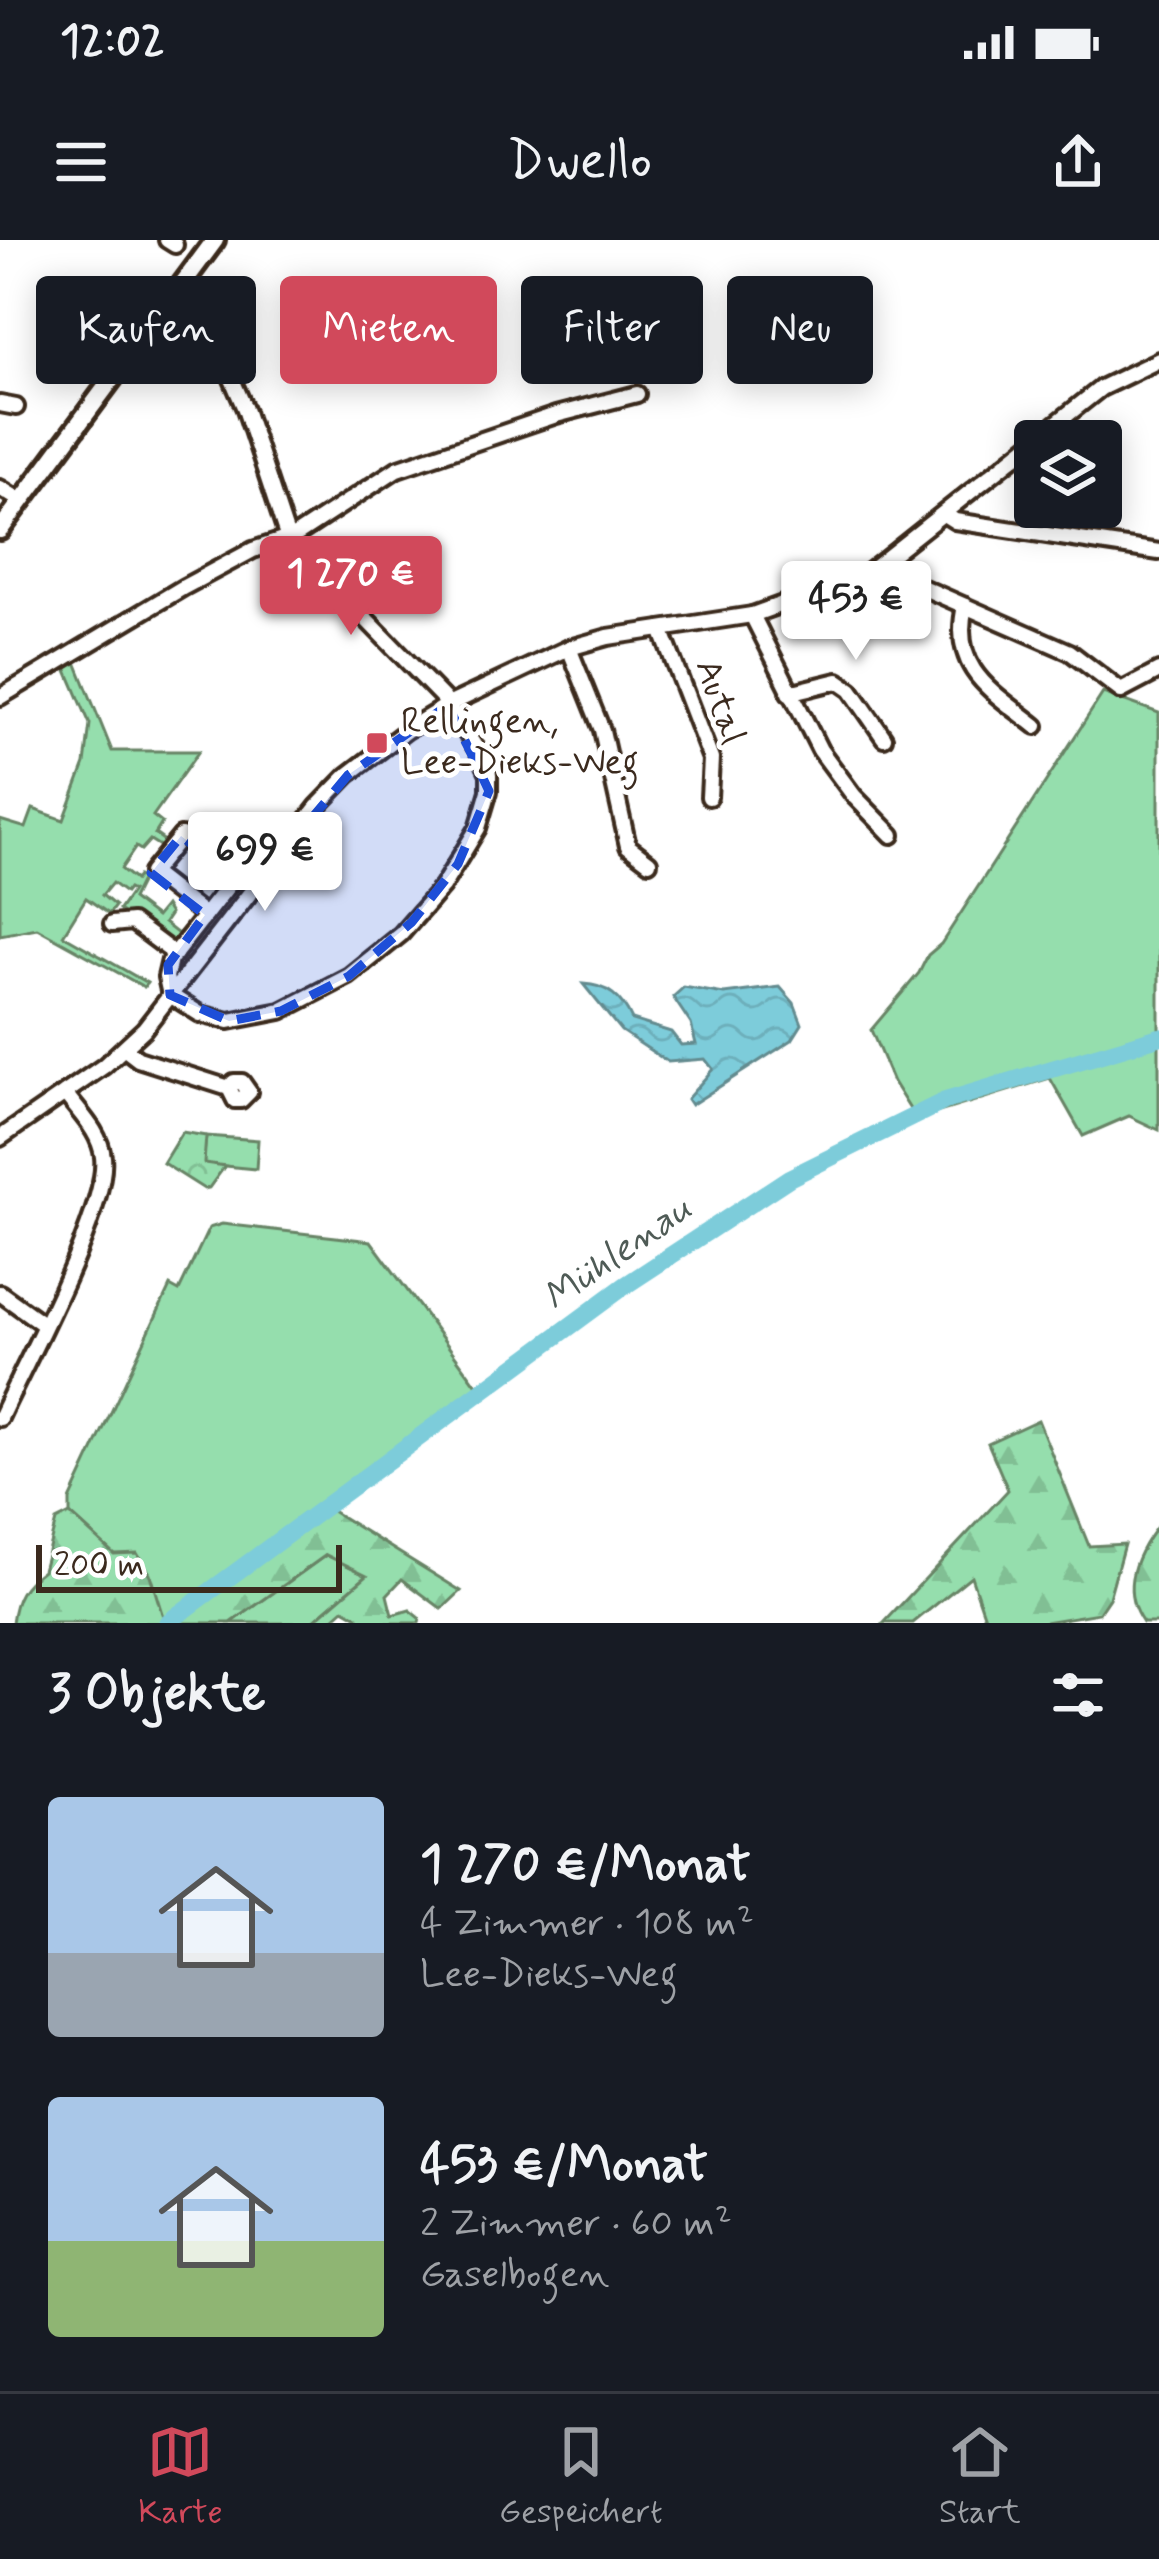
<!DOCTYPE html>
<html lang="de">
<meta charset="utf-8">
<style>
:root{--surface:#171b24;--page:#20242c;--text:#f1f3f6;--muted:#9ea1a6;--line:#363941;--accent:#d1495b}
body{margin:0;font-family:Mynerve,sans-serif;background:var(--page);color:var(--text);height:100vh;display:flex;flex-direction:column;font-size:45px;white-space:nowrap}
*{box-sizing:border-box;margin:0}
p{font-size:39px;color:var(--muted)}
.icon{flex:none;width:66px;height:66px;fill:none;stroke:currentColor;stroke-width:2;stroke-linecap:round;stroke-linejoin:round}
.map{position:relative;height:1383px;overflow:hidden}
.panel{display:flex;flex-direction:column;background:var(--surface);flex:1}
.panel>*{flex:none}
.top-card{position:absolute;left:36px;top:36px;width:1089px;height:108px;display:flex;gap:24px}
.tools{position:absolute;left:1014px;top:180px;display:grid;gap:24px}
.tools a{display:grid;place-items:center;width:108px;height:108px;border-radius:12px;background:var(--surface);box-shadow:0 6px 30px #0003;font-size:60px}
.scale{position:absolute;left:36px;bottom:30px;width:306px;box-sizing:border-box;padding-left:12px;border:6px solid #3b2a1e;border-top:0;font-size:33px;line-height:42px;white-space:nowrap;color:#3b2a1e;-webkit-text-stroke:9px #fff;paint-order:stroke}
.price{position:absolute;translate:-50% -102px;padding:0 27px;border-radius:12px;background:#fff;color:#222;font-size:39px;line-height:78px;filter:drop-shadow(0 3px 6px #0008)}
.price::after{content:'';position:absolute;left:50%;top:72px;width:36px;height:27px;margin-left:-18px;background:inherit;clip-path:polygon(0 0,100% 0,50% 100%)}
.price.selected{background:var(--accent);color:#fff}
ul{padding:0;list-style:none}
li{display:flex;align-items:center;gap:36px;height:300px;padding:0 48px}
li span{display:grid;place-items:center;flex:none;width:336px;height:240px;border-radius:12px;color:#555}
li>.icon{margin-inline-start:auto}
span .icon{width:144px;height:144px;fill:#fffc;stroke-width:1}
li b{font-size:51px}
h2{display:flex;justify-content:space-between;align-items:center;height:144px;padding:0 48px;font-size:51px}
.pill{padding:0 42px;border-radius:12px;background:var(--surface);box-shadow:0 6px 30px #0003;font-size:42px;line-height:108px}
.pill.selected{background:var(--accent);color:#fff}
.status{display:flex;justify-content:space-between;align-items:center;height:84px;padding:0 60px;background:var(--surface);direction:ltr}
.status svg{height:33px;fill:currentColor}
header{display:flex;justify-content:space-between;align-items:center;height:156px;padding:0 48px;background:var(--surface);font-size:54px;font-weight:600}
.tab-bar{display:flex;justify-content:space-around;align-items:center;height:168px;border-top:3px solid var(--line);background:var(--surface);font-size:33px;color:var(--muted)}
.tab-bar a{display:grid;justify-items:center;gap:6px}
.tab-bar .selected{color:var(--accent)}
.map>svg:first-child{display:block}
.green{fill:#95dead;stroke:#688466;stroke-width:3}
.forest{fill:url(#forest-firs);stroke:#688466;stroke-width:3}
.park{fill:url(#park-crowns);stroke:#688466;stroke-width:3}
.water{fill:url(#water-waves);stroke:#638b8f;stroke-width:3}
.lines{fill:none;stroke-linecap:round;stroke-linejoin:round}
.river{stroke:#7dccda;stroke-width:18}
.minor-casing{stroke:#3b2a1e;stroke-width:22}
.major-casing{stroke:#3b2a1e;stroke-width:26}
.minor{stroke:#fff;stroke-width:14}
.major{stroke:#fff;stroke-width:16}
.marked{fill:#1d4ed8;fill-opacity:0.2;stroke:#1d4ed8;stroke-width:9;stroke-dasharray:24 15;stroke-linejoin:round}
.poi-dot{fill:#d1495b;stroke:#fff;stroke-width:4.5}
.labels{text-anchor:middle;dominant-baseline:central;stroke-width:10;stroke-linejoin:round;paint-order:stroke}
.street-label{font-size:36px;fill:#3b2a1e;stroke:#fff}
.poi-label{font-size:36px;fill:#3b2a1e;stroke:#fff;text-anchor:start}
.water-label{font-size:39px;font-style:italic;fill:#4f5b56;stroke:#fff}
</style>
<div class="status"><b>12:02</b><svg viewBox="0 0 49 12"><path d="M0 12V9h3v3zM5 12V6h3v6zM10 12V3h3v9zM15 12V0h3v12zM26 1h20v11H26zM47 4h2v5h-2z"/></svg></div>
<header><svg class="icon" aria-label="menu" viewBox="0 0 24 24"><path d="M4 6h16M4 12h16M4 18h16"/></svg>Dwello<svg class="icon" aria-label="share" viewBox="0 0 24 24"><path d="M12 15V3M7 8l5-5 5 5M5 13v7h14v-7"/></svg></header>
<div class="map">
<svg width="1159" height="1383" viewBox="0 0 1159 1383">
<defs>
<pattern id="forest-firs" width="22" height="20" patternUnits="userSpaceOnUse" patternTransform="scale(3)"><rect width="22" height="20" fill="#95dead"/><path d="M5 1l3.5 6h-7zM16 11l3.5 6h-7z" fill="#81bf94"/></pattern>
<pattern id="park-crowns" width="20" height="18" patternUnits="userSpaceOnUse" patternTransform="scale(3)"><rect width="20" height="18" fill="#95dead"/><path d="M2 6a3 3 0 1 1 6 0M12 15a3 3 0 1 1 6 0" fill="none" stroke="#81bf94"/></pattern>
<pattern id="water-waves" width="16" height="10" patternUnits="userSpaceOnUse" patternTransform="scale(3)"><rect width="16" height="10" fill="#7dccda"/><path d="M0 5q4-4 8 0t8 0" fill="none" stroke="#6dafbb"/></pattern>
</defs>
<rect width="100%" height="100%" fill="#fff"/>
<filter id="ink" filterUnits="userSpaceOnUse"><feTurbulence type="fractalNoise" baseFrequency=".00833" numOctaves="2"/><feDisplacementMap in="SourceGraphic" scale="24" xChannelSelector="R" yChannelSelector="G"/><feConvolveMatrix kernelMatrix="1 2 1 2 8 2 1 2 1" color-interpolation-filters="sRGB"/></filter>
<g filter="url(#ink)">
<g class="green">
<polygon points="74,417 112,511 199,511 153,576 162,583 155,594 166,602 174,592 178,595 166,610 150,600 141,610 136,607 121,629 135,640 138,636 142,639 132,659 156,677 165,666 170,674 164,683 178,694 185,686 190,690 176,707 169,707 119,670 132,651 128,649 125,653 112,643 102,655 115,666 109,674 86,658 63,695 147,743 144,747 37,688 0,695 0,580 26,588 33,569 64,580 85,524 90,484 64,423"/>
<polygon points="1103,453 1159,473 1159,890 1129,876 1083,896 1050,838 916,879 893,842 871,790 919,733 928,715 941,704"/>
<polygon points="206,896 258,900 256,929 203,924"/>
<polygon points="222,984 371,1001 479,1148 162,1379 150,1335 114,1314 70,1274 70,1260 170,1046 179,1051 209,988"/>
<polygon points="326,1315 367,1335 311,1383 231,1383"/>
</g>
<g class="forest">
<polygon points="1038,1180 1089,1306 1124,1304 1109,1358 1099,1373 1039,1383 987,1383 971,1336 913,1383 884,1383 1008,1250 988,1203"/>
<polygon points="327,1268 461,1351 442,1369 402,1339 387,1355 392,1375 410,1370 420,1378 419,1383 359,1383 358,1377 344,1369 334,1378 335,1383 311,1383 367,1335 326,1315 231,1383 171,1383"/>
<path d="M70 1274 114 1314 137 1313 150 1335 165 1383H12C15 1357 22 1346 43 1330L56 1281Z"/>
<path d="M1159 1284V1383H1143C1119 1350 1136 1313 1159 1284Z"/>
</g>
<polygon class="park" points="182,892 206,896 204,923 225,926 209,948 204,949 163,923"/>
<path class="water" d="M583 744C608 745 622 758 632 780L671 792 681 805 696 804 691 784 673 757 684 747 724 754 780 747 794 763 802 784 792 800 691 865 687 859 713 829 705 819 668 822 621 791Z"/>
<g class="lines">
<polyline class="river" points="167,1383 626,1045 789,938 945,861 1159,797"/>
<g class="minor-casing">
<g id="minor">
<polyline points="167,0 175,5"/>
<polyline points="181,45 204,75 245,169 288,299 444,459 480,514 489,534 489,551 478,588 442,647 401,694 349,736 281,771 229,781 200,774 170,755 166,737 170,720 242,628 254,622 272,624"/>
<polyline points="0,164 16,167"/>
<polyline points="0,248 21,261"/>
<polyline points="944,274 955,281 1159,312"/>
<polyline points="885,321 908,341 1070,412 1121,451 1159,431"/>
<path d="M965 366C950 430 992 451 1036 486"/>
<polyline points="752,375 820,510 854,556 892,595"/>
<polyline points="661,389 711,519 709,557"/>
<polyline points="569,408 602,490 628,606 649,622"/>
<polyline points="789,453 838,441 851,450 884,498"/>
<polyline points="0,457 184,347 253,310 295,296 397,229 556,175 637,154"/>
<polyline points="205,675 151,633 181,596 234,637"/>
<polyline points="112,684 132,682 175,714"/>
<polyline points="125,809 138,819 229,848 235,860 241,860 249,852 242,842 234,842 229,848"/>
<polyline points="0,898 104,826 144,789 317,567 348,535 407,490 448,465 569,408 608,397 752,375 868,333 1101,148 1159,120"/>
<polyline points="0,1053 43,1084"/>
<path d="M0 1178C25 1123 109 970 103 917 100 891 79 873 65 853"/>
</g>
</g>
<g class="major-casing">
<polyline id="major" points="0,290 215,0"/>
</g>
<use href="#minor" class="minor"/>
<use href="#major" class="major"/>
</g>
</g>
<path class="marked" d="M448 465 489 551 458 624 412 682 349 736 281 771 229 781 170 755 168 725 205 675 151 633 181 596 233 636 274 623 348 535Z"/>
<rect class="poi-dot" x="365" y="491" width="24" height="24" rx="6"/>
<g class="labels">
<g class="street-label">
<text transform="translate(719 462) rotate(71)">Autal</text>
</g>
<g class="poi-label">
<text x="401" y="482">Rellingen,<tspan x="401" dy="41">Lee-Dieks-Weg</tspan></text>
</g>
<g class="water-label">
<text transform="translate(618 1014) rotate(-35)">Mühlenau</text>
</g>
</g>
</svg>
<div class="tools">
<a><svg class="icon" aria-label="layers" viewBox="0 0 24 24"><path d="M12 4l9 5-9 5-9-5zM3 14l9 5 9-5"/></svg></a>
</div>
<div class="scale">200 m</div>
<b class="price selected" style="left:351px;top:398px">1 270 €</b>
<b class="price" style="left:856px;top:423px">453 €</b>
<b class="price" style="left:265px;top:674px">699 €</b>
<div class="top-card">
<a class="pill">Kaufen</a>
<a class="pill selected">Mieten</a>
<a class="pill">Filter</a>
<a class="pill">Neu</a>
</div>
</div>
<section class="panel">
<h2>3 Objekte<svg class="icon" aria-label="filters" viewBox="0 0 24 24"><path d="M4 7h16M4 17h16"/><circle cx="9" cy="7" r="2"/><circle cx="15" cy="17" r="2"/></svg></h2>
<ul>
<li><span style="background:linear-gradient(#a9c7e8 65%,#9aa5b1 0)"><svg class="icon" aria-label="home" viewBox="0 0 24 24"><path d="M3 11l9-7 9 7M6 9v11h12V9"/></svg></span><div><b>1 270 €/Monat</b><p>4 Zimmer · 108 m²</p><p>Lee-Dieks-Weg</p></div></li>
<li><span style="background:linear-gradient(#a9c7e8 60%,#8fb573 0)"><svg class="icon" aria-label="home" viewBox="0 0 24 24"><path d="M3 11l9-7 9 7M6 9v11h12V9"/></svg></span><div><b>453 €/Monat</b><p>2 Zimmer · 60 m²</p><p>Gaselbogen</p></div></li>
</ul>
</section>
<nav class="tab-bar">
<a class="selected"><svg class="icon" aria-label="map" viewBox="0 0 24 24"><path d="M3 6l6-2 6 2 6-2v14l-6 2-6-2-6 2zM9 4v14M15 6v14"/></svg>Karte</a>
<a><svg class="icon" aria-label="saved" viewBox="0 0 24 24"><path d="M7 4h10v16l-5-4-5 4z"/></svg>Gespeichert</a>
<a><svg class="icon" aria-label="home" viewBox="0 0 24 24"><path d="M3 11l9-7 9 7M6 9v11h12V9"/></svg>Start</a>
</nav>
